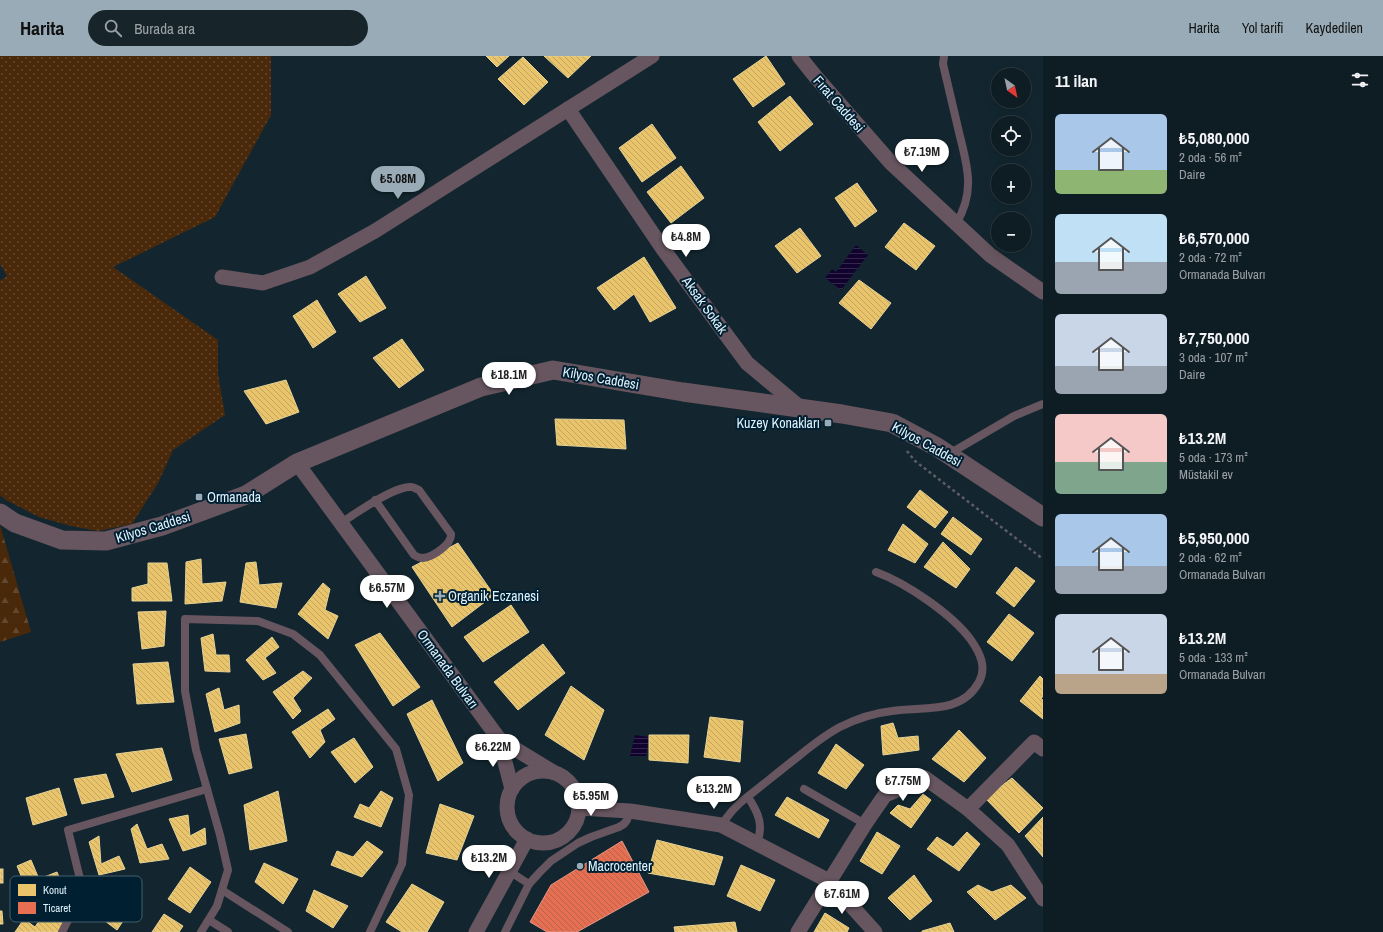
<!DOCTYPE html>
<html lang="tr">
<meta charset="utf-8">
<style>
:root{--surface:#0e1c23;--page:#17252b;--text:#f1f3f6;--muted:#9ba1a6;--line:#2e3a41;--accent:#98abb6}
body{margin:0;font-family:"Archivo Narrow",sans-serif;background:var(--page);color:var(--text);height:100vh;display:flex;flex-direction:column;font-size:15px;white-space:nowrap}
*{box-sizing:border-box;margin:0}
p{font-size:13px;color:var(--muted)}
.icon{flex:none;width:22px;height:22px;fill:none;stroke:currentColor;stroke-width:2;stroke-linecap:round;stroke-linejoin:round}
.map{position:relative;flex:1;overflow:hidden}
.details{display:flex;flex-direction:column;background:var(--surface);width:340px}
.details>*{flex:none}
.needle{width:26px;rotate:147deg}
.buttons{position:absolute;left:991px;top:12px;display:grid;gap:8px}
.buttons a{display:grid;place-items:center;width:40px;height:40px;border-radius:50%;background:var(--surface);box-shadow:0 2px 10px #0003,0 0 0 1px var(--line);font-size:20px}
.price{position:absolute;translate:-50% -34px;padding:0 9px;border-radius:14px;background:#fff;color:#222;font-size:13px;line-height:26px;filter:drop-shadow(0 1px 2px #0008)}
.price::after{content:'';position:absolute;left:50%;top:24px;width:12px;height:9px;margin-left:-6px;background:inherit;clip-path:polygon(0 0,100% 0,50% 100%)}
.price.on{background:var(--accent);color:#111}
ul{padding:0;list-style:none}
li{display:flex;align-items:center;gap:12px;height:100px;padding:0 12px}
li span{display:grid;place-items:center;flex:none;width:112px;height:80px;border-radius:6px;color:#555}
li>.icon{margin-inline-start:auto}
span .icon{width:48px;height:48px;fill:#fffc;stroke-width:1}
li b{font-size:17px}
h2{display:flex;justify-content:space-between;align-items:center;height:48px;padding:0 12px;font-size:17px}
header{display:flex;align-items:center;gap:24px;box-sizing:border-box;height:56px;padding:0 20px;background:var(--accent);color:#111}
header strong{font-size:19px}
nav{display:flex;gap:22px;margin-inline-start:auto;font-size:14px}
.search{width:280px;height:36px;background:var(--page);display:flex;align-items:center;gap:10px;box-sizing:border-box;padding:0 14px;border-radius:22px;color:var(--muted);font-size:15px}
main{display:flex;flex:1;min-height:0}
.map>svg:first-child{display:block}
.grass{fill:url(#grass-dots)}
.forest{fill:url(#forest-firs)}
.water{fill:url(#water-rules)}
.homes{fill:url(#homes-back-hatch);stroke:#e6d296}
.shops{fill:url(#shops-back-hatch);stroke:#e59685}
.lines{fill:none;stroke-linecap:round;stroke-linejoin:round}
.path{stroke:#5e5c64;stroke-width:2.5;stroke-dasharray:3 3;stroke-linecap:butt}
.service{stroke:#67555f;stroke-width:8}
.minor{stroke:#67555f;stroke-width:15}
.tertiary{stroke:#67555f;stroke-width:19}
.poi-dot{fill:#98abb6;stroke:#002031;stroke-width:1.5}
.labels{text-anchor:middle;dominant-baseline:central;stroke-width:4;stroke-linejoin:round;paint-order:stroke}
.street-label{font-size:14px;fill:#e0f2fe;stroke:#002031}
.poi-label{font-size:14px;fill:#e0f2fe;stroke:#002031;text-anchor:start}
.key{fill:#002031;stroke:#435f6e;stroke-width:1}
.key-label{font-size:11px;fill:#e0f2fe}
</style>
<header>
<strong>Harita</strong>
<div class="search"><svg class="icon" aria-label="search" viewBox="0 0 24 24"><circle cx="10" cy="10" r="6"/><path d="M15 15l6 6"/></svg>Burada ara</div>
<nav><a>Harita</a><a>Yol tarifi</a><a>Kaydedilen</a></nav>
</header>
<main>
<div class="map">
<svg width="1043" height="876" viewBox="0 0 1043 876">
<defs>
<pattern id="grass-dots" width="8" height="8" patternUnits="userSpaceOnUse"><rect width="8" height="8" fill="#49290a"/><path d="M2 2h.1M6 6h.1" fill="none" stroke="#63482f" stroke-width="1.8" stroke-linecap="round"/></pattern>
<pattern id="forest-firs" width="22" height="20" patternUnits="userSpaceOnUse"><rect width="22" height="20" fill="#49290a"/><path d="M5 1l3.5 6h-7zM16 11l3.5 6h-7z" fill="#63482f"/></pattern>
<pattern id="water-rules" width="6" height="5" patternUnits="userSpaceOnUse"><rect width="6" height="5" fill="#11032d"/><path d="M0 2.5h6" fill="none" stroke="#33284c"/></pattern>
<pattern id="homes-back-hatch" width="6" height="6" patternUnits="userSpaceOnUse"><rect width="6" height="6" fill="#e9c46a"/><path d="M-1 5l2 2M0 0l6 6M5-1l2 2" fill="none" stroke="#c0a562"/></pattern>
<pattern id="shops-back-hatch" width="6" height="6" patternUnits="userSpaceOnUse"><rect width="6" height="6" fill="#e76f51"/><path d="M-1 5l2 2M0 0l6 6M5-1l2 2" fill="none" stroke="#b66450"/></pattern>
</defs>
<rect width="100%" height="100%" fill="#13262f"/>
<polygon class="grass" points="0,0 271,0 271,59 215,161 113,211 218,284 218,318 225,359 173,394 158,427 132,468 98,475 71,470 39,461 6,444 0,439 0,225 7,220 0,208"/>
<polygon class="forest" points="0,469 31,576 0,586"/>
<g class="water">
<polygon points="856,189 868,199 841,234 825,222 832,213 836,216"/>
<polygon points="635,679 649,681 646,700 630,700"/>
</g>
<g class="homes">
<polygon points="486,0 509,0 497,11"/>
<polygon points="544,0 591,0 568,22"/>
<polygon points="766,0 785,28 753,51 733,23"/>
<polygon points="523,1 548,26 524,49 498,23"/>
<polygon points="790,40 813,68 780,95 758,66"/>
<polygon points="652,68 676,102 642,126 619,92"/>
<polygon points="681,110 704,142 671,167 647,136"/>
<polygon points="857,127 877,155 855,171 835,142"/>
<polygon points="904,167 935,190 916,214 885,191"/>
<polygon points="800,172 821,200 797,217 775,190"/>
<polygon points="644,201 676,252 650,266 634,238 614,254 597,232"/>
<polygon points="366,220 386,252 360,266 338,238"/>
<polygon points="859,224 891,247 871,273 839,247"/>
<polygon points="317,244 336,276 313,292 293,260"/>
<polygon points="402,283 424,314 399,332 373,302"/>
<polygon points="286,324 299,356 266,368 244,335"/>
<polygon points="555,363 624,364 626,393 557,389"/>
<polygon points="920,434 948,456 935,472 907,451"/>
<polygon points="953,461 982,483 971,499 941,478"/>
<polygon points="903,468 928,488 915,507 888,494"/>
<polygon points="943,486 970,513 956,532 924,511"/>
<polygon points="458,487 494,539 452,571 412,511"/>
<polygon points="201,503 202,528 226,526 222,545 185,548 186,506"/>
<polygon points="256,506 259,529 282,527 276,552 240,546 246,507"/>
<polygon points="148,507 167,507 172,545 132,545 132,532 148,528"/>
<polygon points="1016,511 1035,525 1014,551 996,537"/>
<polygon points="323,527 330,533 325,554 338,560 328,583 298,558"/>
<polygon points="511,549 529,576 483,606 464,581"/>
<polygon points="166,555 164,590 142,593 138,556"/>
<polygon points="1009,558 1034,577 1012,605 987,586"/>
<polygon points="380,577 420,631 393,650 355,589"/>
<polygon points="213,578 216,599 229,599 230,616 205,615 201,582"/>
<polygon points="272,581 279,591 265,602 276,617 263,624 246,604"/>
<polygon points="543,588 565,617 518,654 494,626"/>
<polygon points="168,606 174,646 137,648 133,608"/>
<polygon points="303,615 312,622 293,642 301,655 293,663 273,636"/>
<polygon points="1040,620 1043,623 1043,640 1041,643 1043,644 1043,663 1020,645"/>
<polygon points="571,630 604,654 584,704 545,679"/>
<polygon points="219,632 224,654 239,649 240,667 215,676 206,638"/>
<polygon points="432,644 463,707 438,725 407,658"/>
<polygon points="328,653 335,663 320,674 325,686 310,702 292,676"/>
<polygon points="710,661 743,665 740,706 704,701"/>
<polygon points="893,667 898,682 918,680 919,694 883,699 881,670"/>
<polygon points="959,674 986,702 964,726 932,703"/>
<polygon points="246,678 252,712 229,718 219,683"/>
<polygon points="649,679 689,679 688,707 649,704"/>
<polygon points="354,682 373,711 355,727 331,696"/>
<polygon points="836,688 864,709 846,733 818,717"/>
<polygon points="162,692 172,724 132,736 116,698"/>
<polygon points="106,718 114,741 82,748 74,723"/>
<polygon points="1012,722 1043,752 1019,777 985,742"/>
<polygon points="59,732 67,759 33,769 26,742"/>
<polygon points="278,735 287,785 250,794 244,749"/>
<polygon points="381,735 393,742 381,771 354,761 360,748 369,752"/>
<polygon points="923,738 931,744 911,772 890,757 898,749 910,753"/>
<polygon points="787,741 829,764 819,782 775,759"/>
<polygon points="440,748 474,760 457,804 426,797"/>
<polygon points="188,759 190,780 205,772 206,788 183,795 169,763"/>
<polygon points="1043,761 1043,801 1025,780"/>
<polygon points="137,768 147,793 162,788 169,803 140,807 131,773"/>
<polygon points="877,776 900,790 882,818 860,805"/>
<polygon points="967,776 980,788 959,815 927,793 937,781 953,791"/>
<polygon points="99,780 101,808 119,800 125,813 99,819 89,786"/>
<polygon points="657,784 723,801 714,829 648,817"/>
<polygon points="367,785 383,796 362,821 331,809 337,795 353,801"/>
<polygon points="31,804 39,823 57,816 63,831 31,844 17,810"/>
<polygon points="264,807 298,823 283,848 255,826"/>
<polygon points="741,809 775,824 760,855 727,840"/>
<polygon points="190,811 211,826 190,857 168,843"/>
<rect x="0" y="813" width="3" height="14"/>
<polygon points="914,819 932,845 910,864 888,842"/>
<polygon points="114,828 126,837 113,854 125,862 117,874 93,856"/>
<polygon points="412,828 444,846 427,876 402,876 386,866"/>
<polygon points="978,829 992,836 1011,829 1026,842 995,864 967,836"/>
<polygon points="314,834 348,850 333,872 306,855"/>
<polygon points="47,853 66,866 60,876 15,876 24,863 35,871"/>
<polygon points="0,855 2,855 3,868 0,868"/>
<polygon points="825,857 849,872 847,876 814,876"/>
<polygon points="164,858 183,870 179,876 152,876"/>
<polygon points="735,866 737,876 675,876 674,871"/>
<polygon points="950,867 954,876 922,876 922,875"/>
</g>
<polygon class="shops" points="622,785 649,836 577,876 547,876 530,866 551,829"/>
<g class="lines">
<polyline class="path" points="907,395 915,405 1043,503"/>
<g class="service">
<path d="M944 0 943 8C948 29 953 50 958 72 966 107 977 133 956 168"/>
<polyline points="949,398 1014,360 1043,348"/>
<path d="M341 467C356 457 394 430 411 431 414 431 416 433 419 434L451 478C452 488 433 501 423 502 420 502 417 501 414 499L375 444"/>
<polyline points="804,733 865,768"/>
<path d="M748 741C758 756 764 769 757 787"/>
<path d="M721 769 732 755 741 746C759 732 777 717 795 703 810 691 823 680 840 671 856 663 874 657 892 655 923 650 961 659 979 626 987 611 980 597 971 584 952 558 906 527 876 516"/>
<polyline points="509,815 529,828"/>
<polyline points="222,834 288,876"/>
<polyline points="209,864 228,876"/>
<polyline points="62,876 83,835 68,774 207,733"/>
<polyline points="201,876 217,850 228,814 220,779 196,694 185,635 185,563 258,565 293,578 320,599 396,693 409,739 402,808 370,876"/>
<polyline points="505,876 529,828 540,816 551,805 578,787 591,781 619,771 624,768 627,764 630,755"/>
</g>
<g class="minor">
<polyline points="799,0 815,20 891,107 990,199 1043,236"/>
<polyline points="568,53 663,193 747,307 802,353"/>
<polyline points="222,221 263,227 310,211 375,175 652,0"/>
<polyline points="297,407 499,683 512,733"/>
<polyline points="499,683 553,716"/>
<circle cx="543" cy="751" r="36"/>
<polyline points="579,752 630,755 721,769 829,825 875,876"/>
<polyline points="968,753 1008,789 1043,843"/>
<polyline points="476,876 527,783"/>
<polyline points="798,876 865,768 885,739 925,722 968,753 1034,686 1043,693"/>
</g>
<polyline class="tertiary" points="0,457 15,467 62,484 106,485 162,470 246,439 297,407 481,331 553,314 683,336 842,358 892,367 937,391 1043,461"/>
</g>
<g class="poi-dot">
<rect x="824" y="363" width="8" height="8" rx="2"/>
<rect x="195" y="437" width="8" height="8" rx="2"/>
<path d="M438 534h4v4h4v4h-4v4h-4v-4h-4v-4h4z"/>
<circle cx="580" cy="810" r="4"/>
</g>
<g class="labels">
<g class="street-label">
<text transform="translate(839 48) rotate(49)">Fırat Caddesi</text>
<text transform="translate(705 249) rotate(54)">Aksak Sokak</text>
<text transform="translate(601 322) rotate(10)">Kilyos Caddesi</text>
<text transform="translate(927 388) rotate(29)">Kilyos Caddesi</text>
<text transform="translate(153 471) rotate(-17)">Kilyos Caddesi</text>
<text transform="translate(448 613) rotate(54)">Ormanada Bulvarı</text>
</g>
<g class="poi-label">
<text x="820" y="367" text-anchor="end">Kuzey Konakları</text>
<text x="207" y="441">Ormanada</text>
<text x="448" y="540">Organik Eczanesi</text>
<text x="588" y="810">Macrocenter</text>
</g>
</g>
<rect x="10" y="820" width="132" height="46" rx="6" class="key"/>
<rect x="18" y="828" width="18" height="12" fill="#e9c46a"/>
<rect x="18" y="846" width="18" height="12" fill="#e76f51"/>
<g class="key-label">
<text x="43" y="838">Konut</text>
<text x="43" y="856">Ticaret</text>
</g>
</svg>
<div class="buttons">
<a><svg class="needle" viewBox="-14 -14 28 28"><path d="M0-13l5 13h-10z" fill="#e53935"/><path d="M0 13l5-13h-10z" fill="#9ba1a6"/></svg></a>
<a><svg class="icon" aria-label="locate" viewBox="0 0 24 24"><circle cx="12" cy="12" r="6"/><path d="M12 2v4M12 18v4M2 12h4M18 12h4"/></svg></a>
<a>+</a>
<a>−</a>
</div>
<b class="price" style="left:922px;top:117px">₺7.19M</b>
<b class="price on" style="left:398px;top:144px">₺5.08M</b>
<b class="price" style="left:686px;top:202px">₺4.8M</b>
<b class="price" style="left:509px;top:340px">₺18.1M</b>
<b class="price" style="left:387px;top:553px">₺6.57M</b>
<b class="price" style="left:493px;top:712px">₺6.22M</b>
<b class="price" style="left:903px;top:746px">₺7.75M</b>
<b class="price" style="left:714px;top:754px">₺13.2M</b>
<b class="price" style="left:591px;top:761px">₺5.95M</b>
<b class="price" style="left:489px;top:823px">₺13.2M</b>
<b class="price" style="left:842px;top:859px">₺7.61M</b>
</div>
<section class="details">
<h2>11 ilan<svg class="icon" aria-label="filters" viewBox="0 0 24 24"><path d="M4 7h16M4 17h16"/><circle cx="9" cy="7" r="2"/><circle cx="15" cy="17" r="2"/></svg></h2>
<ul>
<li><span style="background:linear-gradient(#a9c7e8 70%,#8fb573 0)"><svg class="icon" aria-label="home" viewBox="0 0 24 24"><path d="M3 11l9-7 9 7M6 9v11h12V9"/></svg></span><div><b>₺5,080,000</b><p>2 oda · 56 m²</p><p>Daire</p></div></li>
<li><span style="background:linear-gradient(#bfe0f5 60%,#9aa5b1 0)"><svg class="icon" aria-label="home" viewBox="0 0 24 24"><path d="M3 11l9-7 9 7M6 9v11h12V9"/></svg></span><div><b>₺6,570,000</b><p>2 oda · 72 m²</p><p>Ormanada Bulvarı</p></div></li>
<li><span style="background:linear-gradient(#c9d6e8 65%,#9aa5b1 0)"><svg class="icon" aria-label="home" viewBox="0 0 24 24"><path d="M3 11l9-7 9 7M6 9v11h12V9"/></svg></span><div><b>₺7,750,000</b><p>3 oda · 107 m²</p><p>Daire</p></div></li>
<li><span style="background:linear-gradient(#f6c9c9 60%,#7fa58c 0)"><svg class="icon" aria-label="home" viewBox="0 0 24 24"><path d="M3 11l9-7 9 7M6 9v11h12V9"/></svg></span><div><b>₺13.2M</b><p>5 oda · 173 m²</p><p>Müstakil ev</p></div></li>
<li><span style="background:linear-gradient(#a9c7e8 65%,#9aa5b1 0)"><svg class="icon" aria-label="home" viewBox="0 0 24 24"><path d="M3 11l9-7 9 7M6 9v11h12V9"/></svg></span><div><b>₺5,950,000</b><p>2 oda · 62 m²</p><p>Ormanada Bulvarı</p></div></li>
<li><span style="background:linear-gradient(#c9d6e8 75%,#b9a48a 0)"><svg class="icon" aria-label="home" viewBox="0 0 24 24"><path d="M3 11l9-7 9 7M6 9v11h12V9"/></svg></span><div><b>₺13.2M</b><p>5 oda · 133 m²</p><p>Ormanada Bulvarı</p></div></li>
</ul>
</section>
</main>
